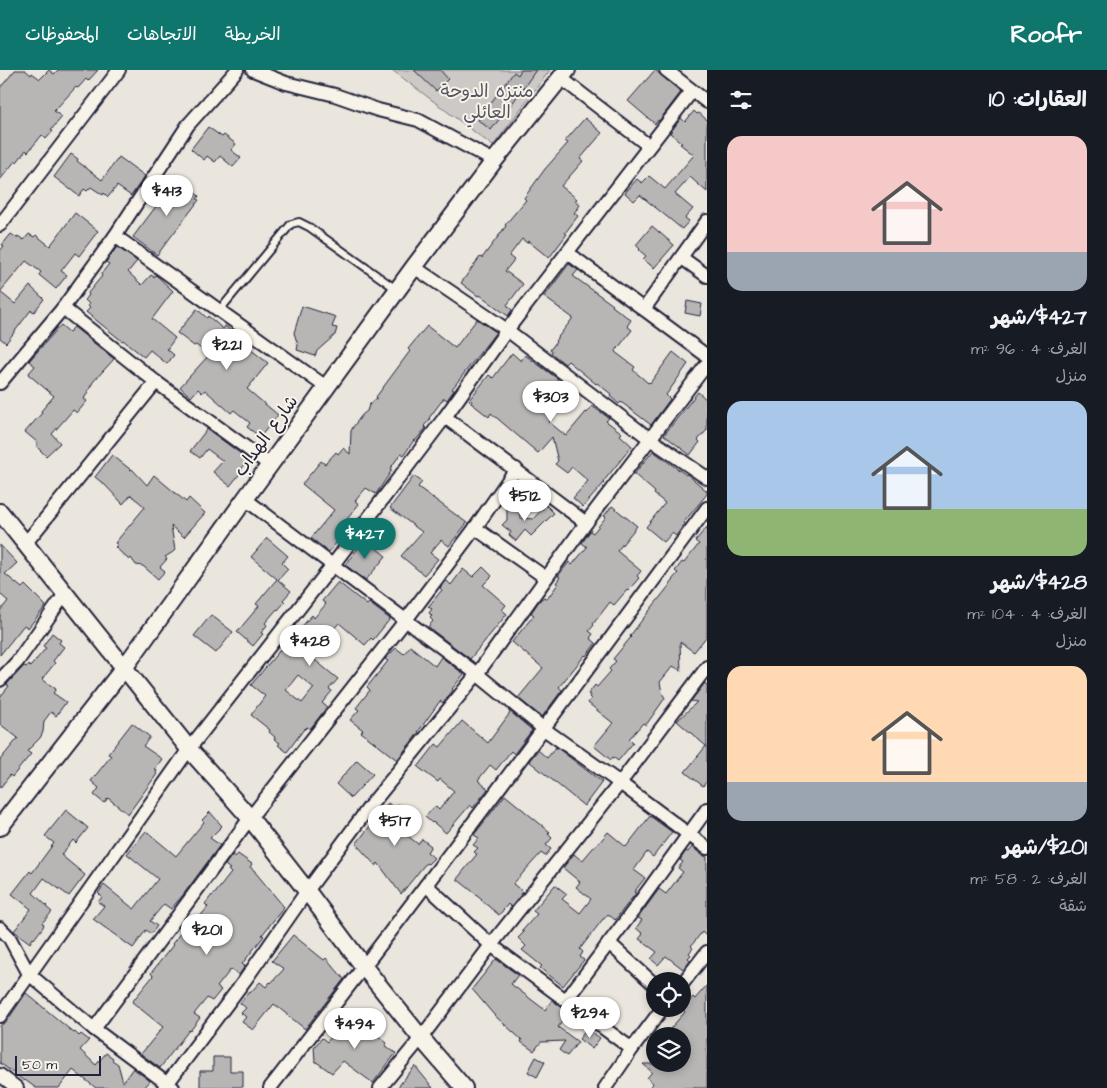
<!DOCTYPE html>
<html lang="ar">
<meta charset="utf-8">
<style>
:root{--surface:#171b24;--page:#242831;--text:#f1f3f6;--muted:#9ea1a6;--accent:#0f766e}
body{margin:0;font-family:"Architects Daughter","Playpen Sans Arabic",sans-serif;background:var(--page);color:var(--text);direction:rtl;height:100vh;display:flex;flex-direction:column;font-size:19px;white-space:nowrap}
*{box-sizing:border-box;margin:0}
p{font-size:16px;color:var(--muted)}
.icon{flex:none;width:28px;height:28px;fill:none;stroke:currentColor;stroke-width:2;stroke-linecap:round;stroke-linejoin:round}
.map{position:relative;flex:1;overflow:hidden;direction:ltr}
.panel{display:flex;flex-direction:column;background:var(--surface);width:400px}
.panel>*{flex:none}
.tools{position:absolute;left:646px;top:902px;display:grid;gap:10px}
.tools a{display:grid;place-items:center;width:45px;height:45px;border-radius:50%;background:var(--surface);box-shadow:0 2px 8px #0003;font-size:25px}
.scale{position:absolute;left:15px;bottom:12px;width:86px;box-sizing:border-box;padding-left:5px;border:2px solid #22223b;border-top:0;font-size:14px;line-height:18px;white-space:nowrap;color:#22223b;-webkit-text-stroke:4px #f7f3e8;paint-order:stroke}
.price{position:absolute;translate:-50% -42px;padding:0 11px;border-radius:18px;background:#fff;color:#222;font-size:16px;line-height:32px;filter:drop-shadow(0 1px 2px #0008)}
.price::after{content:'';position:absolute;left:50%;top:30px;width:15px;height:11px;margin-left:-8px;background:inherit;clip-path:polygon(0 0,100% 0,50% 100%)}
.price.current{background:var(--accent);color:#fff}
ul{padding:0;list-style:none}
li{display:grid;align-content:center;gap:10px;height:265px;padding:0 20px}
li span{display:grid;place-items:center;height:155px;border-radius:15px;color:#555}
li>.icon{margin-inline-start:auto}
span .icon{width:90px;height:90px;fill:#fffc;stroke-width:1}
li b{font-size:21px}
h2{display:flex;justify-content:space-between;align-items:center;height:60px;padding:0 20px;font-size:21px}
header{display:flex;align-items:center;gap:30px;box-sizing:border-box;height:70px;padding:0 25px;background:var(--accent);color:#fff}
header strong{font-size:24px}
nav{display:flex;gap:28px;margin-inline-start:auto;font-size:18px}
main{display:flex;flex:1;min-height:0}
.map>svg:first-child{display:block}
.green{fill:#cdc9c6;stroke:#787680}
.building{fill:#b8b6b5;stroke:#22223b;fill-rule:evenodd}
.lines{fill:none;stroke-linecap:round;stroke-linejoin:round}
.service-casing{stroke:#22223b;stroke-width:10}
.minor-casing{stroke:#22223b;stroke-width:16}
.tertiary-casing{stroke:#22223b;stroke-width:20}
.service{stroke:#f7f3e8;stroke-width:6}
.minor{stroke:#f7f3e8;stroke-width:12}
.tertiary{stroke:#f7f3e8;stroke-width:16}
.labels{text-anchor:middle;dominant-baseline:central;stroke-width:4;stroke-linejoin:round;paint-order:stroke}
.park-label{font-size:18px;fill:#555465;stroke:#f7f3e8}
.street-label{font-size:18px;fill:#22223b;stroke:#f7f3e8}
</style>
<header>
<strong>Roofr</strong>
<nav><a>الخريطة</a><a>الاتجاهات</a><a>المحفوظات</a></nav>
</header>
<main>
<section class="panel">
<h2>العقارات: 10<svg class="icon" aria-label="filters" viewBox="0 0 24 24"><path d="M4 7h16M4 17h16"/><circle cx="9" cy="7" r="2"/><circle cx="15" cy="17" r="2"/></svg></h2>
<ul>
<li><span style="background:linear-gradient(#f6c9c9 75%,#9aa5b1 0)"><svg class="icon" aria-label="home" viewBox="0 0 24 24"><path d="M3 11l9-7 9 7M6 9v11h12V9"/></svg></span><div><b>$427/شهر</b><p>الغرف: 4 · 96 m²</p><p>منزل</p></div></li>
<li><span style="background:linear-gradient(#a9c7e8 70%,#8fb573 0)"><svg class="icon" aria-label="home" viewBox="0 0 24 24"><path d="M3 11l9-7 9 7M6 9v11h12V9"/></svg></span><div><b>$428/شهر</b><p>الغرف: 4 · 104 m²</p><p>منزل</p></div></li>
<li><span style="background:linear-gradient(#ffd9b3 75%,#9aa5b1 0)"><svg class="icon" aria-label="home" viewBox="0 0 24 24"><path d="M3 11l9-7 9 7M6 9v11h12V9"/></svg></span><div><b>$201/شهر</b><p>الغرف: 2 · 58 m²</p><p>شقة</p></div></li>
</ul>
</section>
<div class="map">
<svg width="707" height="1018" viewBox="0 0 707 1018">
<rect width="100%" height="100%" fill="#eae6de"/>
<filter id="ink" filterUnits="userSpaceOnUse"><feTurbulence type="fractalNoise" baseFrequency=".02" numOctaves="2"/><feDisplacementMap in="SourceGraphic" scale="10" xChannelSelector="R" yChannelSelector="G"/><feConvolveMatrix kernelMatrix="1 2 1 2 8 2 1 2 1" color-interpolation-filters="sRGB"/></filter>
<g filter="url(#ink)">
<polygon class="green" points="392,0 550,0 493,76"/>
<g class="building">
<polygon points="15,0 25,0 31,5 32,3 40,9 49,0 54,4 58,0 98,0 88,11 86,9 78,18 76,17 54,41 62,47 51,60 53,61 46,69 42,65 28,82 26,80 17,92 15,91 0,110 0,18"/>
<polygon points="414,0 440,0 448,9 436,21"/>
<polygon points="521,0 536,0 504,45 503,44 491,60 478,50 514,2 518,5"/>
<polygon points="655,0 681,22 659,51 658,50 655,54 628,31"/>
<polygon points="694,41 697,44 699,43 707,50 707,122 690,107 675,124 693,139 685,148 689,151 682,159 640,125 634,131 625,123 637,109 642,113 649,106 665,119 694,85 680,74 682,73 670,63 681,48 685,52"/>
<polygon points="585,48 602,63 580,89 583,91 561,116 577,129 575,131 580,135 574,143 578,146 565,163 567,164 549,188 528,171 527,173 522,169 509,186 514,190 505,201 523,214 507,235 512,240 508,246 480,225 478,226 461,213 480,187 482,188 506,156 505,155 526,130 524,128 545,99 568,73 565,71"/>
<polygon points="208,57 222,67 224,65 236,74 231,80 241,88 233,97 220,86 215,92 207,86 204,90 191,79"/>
<polygon points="71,84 78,89 77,91 102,110 119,87 145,106 131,126 117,116 108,127 104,123 103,125 91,117 87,121 84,119 79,126 54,107"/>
<polygon points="179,110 199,126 197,129 199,130 157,185 133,167 175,111 177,112"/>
<polygon points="75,143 98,161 79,186 75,183 61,201 67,205 56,219 39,205 41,202 26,191 0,222 0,181 4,176 2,175 11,164 17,168 18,166 24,170 29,164 34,167 36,165 50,176"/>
<polygon points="652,156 674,175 654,198 643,189 646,186 639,180 640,179 636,175"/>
<polygon points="117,177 137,191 128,202 142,215 151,205 154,207 156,205 173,221 152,249 175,268 167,279 174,285 167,294 150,280 144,287 123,270 122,271 86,242 90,238 88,236 89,234 85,230 89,225 88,223 102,206 101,204 109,194 106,192"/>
<polygon points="569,194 578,200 573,206 613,235 612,236 631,250 627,256 632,260 615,282 635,297 633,300 648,313 649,312 650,313 673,282 688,294 666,325 670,329 651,355 621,332 619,334 610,326 611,324 597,313 596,314 568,291 565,294 551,283 552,281 550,280 556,272 555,271 573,248 544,227"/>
<polygon points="30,216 44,229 34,242 31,240 6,273 0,268 0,222 15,234"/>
<polygon points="687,231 702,234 700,246 685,243"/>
<polygon points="302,236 336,247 332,257 337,258 335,265 317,281 315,286 297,280 298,275 294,263"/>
<polygon points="197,239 207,248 208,246 223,259 225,256 243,270 241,272 268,293 247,319 278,345 260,367 247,357 250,353 234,340 231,343 205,320 202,323 198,319 191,327 180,317 209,285 196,275 194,276 177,263"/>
<polygon points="477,249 496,262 452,319 454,320 447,330 444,328 429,348 430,349 424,356 426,358 415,371 414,370 404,385 401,383 390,399 392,400 376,424 366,418 355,431 359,434 344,453 349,457 329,482 311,468 334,440 302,414 321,391 325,394 336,382 338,384 343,378 350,384 351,361 353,357 362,345 367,341 369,335 377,328 376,327 410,281 408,279 427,256 455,278"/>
<polygon points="61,255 69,262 74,257 114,289 93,312 84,329 87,331 77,343 73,340 52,364 60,373 46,386 37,377 38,375 36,373 37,372 25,362 42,343 41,341 54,326 28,304 35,296 29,291"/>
<polygon points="512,283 521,291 525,285 558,309 538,334 553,347 549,352 566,366 586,342 587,343 592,336 609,348 606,351 622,363 620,365 632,376 603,412 604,413 583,437 573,428 588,411 572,397 567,403 555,394 558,391 552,367 538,383 491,343 489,347 471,333 472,331 469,330 489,305 493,308"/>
<polygon points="698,322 707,330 707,360 698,370 700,372 690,385 664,365"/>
<polygon points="207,359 248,389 241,400 242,401 230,416 213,402 223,391 207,379 200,388 190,381"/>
<polygon points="653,381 686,405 687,404 707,421 707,424 684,452 685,453 676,466 672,463 664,472 646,457 665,433 654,424 655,422 634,404"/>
<polygon points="112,385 131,400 132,399 147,415 154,405 186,432 189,428 205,443 184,467 171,456 175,480 173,482 165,487 167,489 160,497 165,501 158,509 143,496 136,495 131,488 129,490 115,477 118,475 115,473 145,437 131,425 123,434 105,415 95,407"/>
<polygon points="414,406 422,412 418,417 467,453 449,476 441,470 430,483 438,489 424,505 401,486 422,462 390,438"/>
<polygon points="546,435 554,443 531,466 525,460 516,471 509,465 511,462 502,455 507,450 507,437 520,438 520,448 533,449"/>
<polygon points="612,436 637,456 617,481 641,501 637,506 639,508 628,521 627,520 614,535 610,532 593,554 594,555 589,561 593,564 590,568 596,573 586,586 585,585 559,617 562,620 542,647 518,628 543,598 512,572 534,545 531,543 539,531 544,527 547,529 558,514 556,513 560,507 558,506 569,492 572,495 587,477 582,473 590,461 593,463 606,447 604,446"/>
<polygon points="707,457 707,566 694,582 680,572 681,601 673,596 660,612 662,623 665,628 646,655 643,653 629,669 633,673 618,691 613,687 611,690 594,676 613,653 588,633 591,629 589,627 590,625 588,624 595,615 597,617 611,601 609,599 616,591 613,589 631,567 630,566 642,550 673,511 672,510 678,503 675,501 682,492 684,493 699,474 695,471"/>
<polygon points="267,468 288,486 282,493 288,499 278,510 291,521 283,530 285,532 278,540 277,539 265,553 267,555 261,563 263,564 253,576 237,562 259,536 256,534 277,509 251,487"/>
<polygon points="365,469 386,486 366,510 345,495"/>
<polygon points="0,475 17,493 5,504 22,518 25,515 46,536 28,558 24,555 0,585 0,541 8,531 0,524"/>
<polygon points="483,497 492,506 483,515 506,535 502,540 507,544 470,589 428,557 433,551 430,548 432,546 429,543 432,539 428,537 442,520 440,518 446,510 451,515 463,499 473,507"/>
<path d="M338 512 367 535 369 533 390 549 373 570 371 568 365 575 339 553 310 586 338 609 329 619 332 621 322 633 327 637 310 659 307 657 305 659H304L287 682 278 675 280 673 274 669 275 667 269 662 270 660 251 645 265 626 251 615 289 569 290 570 312 545 314 548 326 534 322 531ZM298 605 314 618 302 633 286 620Z"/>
<polygon points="211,545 233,562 216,583 194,566"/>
<polygon points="52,563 61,570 59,573 64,577 53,591 55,593 42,609 56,619 53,623 66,632 56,646 51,642 44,651 43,662 40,668 27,681 31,684 12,707 10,705 0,718 0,690 18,668 0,654 0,627 9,616 7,615 9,612 24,596 27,597 28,595 30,597 46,578 43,576"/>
<polygon points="410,576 435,596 441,587 464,604 452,619 453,620 443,633 440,631 418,662 419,662 397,690 361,662 363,660 350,650 359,640 356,638 370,620 367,617 388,591 385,589 396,578 404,584"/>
<polygon points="705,613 707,615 707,711 703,716 685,702 706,676 677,651 697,632 691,631"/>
<polygon points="508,640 532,660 514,684 511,681 496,700 490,695 478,710 488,719 473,738 470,735 446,763 433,752 432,753 425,747 435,736 439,740 454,721 440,709 438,712 418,697 436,674 440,677 462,651 488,673 510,643"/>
<polygon points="132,653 150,667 143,676 162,689 155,699 157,700 156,703 157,704 128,744 108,728 104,733 94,725 99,718 91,711 111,686 108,684"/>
<polygon points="556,677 602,712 584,736 529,691 538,680 547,688"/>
<polygon points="357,690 373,704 351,728 336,714"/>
<polygon points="505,725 550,762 548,764 552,768 546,775 551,779 545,786 541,783 513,814 523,822 511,837 508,834 499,845 481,830 482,829 457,809 477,784 474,782 478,778 473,775 479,768 474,765"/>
<polygon points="388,733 394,738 398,734 414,747 404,759 406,761 404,763 418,774 422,769 431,776 427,782 434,788 428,794 426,793 401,824 378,793 376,796 356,774"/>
<polygon points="66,740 88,758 76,773 73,770 61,785 85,805 69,826 44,808 33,823 47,836 46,837 52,842 42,853 44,854 43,857 34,869 33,868 30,873 14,861 31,839 12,824 30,801 32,803 54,773 45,766"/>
<polygon points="210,742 222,756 210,768 220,775 183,825 171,839 164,834 150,851 157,856 151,864 146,860 133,878 93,849 104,836 98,832 102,827 98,823 104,815 134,839 158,809 127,784 146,761 176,786 204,752 202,750"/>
<polygon points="650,746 672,762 653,787 647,782 634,800 645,808 634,822 636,823 615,850 608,844 604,849 603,849 580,879 583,882 580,887 584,890 563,916 540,898 542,896 522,880 526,876 518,868 524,862 522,861 537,844 533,841 555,815 567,824 562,829 580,843 591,829 576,817 580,812 563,798 574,784 582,791 598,772 599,773 608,762 626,777"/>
<polygon points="692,777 702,785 707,787 707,867 702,862 691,876 693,878 689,883 691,885 688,888 690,890 683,899 666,886 658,895 651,889 657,882 639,869 643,864 636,858 642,850 638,848 659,819 666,824 679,807 683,802 678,798 683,792 680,790 686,781 688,782"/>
<polygon points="238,784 252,794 250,797 255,801 255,802 284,837 262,865 264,866 242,894 245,896 239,905 231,899 217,917 221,920 212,931 207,928 194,944 200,948 190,961 189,960 160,998 141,984 163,957 132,932 153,906 151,903 173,875 172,874 181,862 186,866 198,851 197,850 208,837 205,834 212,825 213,826 231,803 228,800 230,799 225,795 232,785 235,787"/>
<polygon points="293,865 324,890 326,888 344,909 305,959 274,934 253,960 242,952 246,947 241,943 246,938 240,933 249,922 250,923 260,912 266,917 270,912 271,913 284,899 272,891"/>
<polygon points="496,889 518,905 511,914 545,940 552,930 569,943 558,957 578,972 567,986 559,980 565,971 541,972 534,981 521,972 522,970 494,945 472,919"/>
<polygon points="707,915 707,1018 650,1018 653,1013 647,1008 652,1002 643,994 682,994 682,966 675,966 669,962 671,960 670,959 685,942 682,939 693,927 695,929"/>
<polygon points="26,923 74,963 75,962 79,966 81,964 89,970 80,980 96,995 106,983 113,988 112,990 118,994 123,1012 133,998 150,1011 144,1018 96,1018 73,1000 59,1018 36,1018 25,1010 24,1011 0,993 0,956 7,951"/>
<polygon points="351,944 387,973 385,976 396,983 373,1013 343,991 332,1003 315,991 314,977 322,968 327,972"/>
<polygon points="587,959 600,968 592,979 579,969"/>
<polygon points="213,987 230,987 230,1001 243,1001 243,1017 200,1017 200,1001 213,1001"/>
<polygon points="536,987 545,992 537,1007 528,1002"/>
<polygon points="415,996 433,1018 397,1018"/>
</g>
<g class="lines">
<g class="service-casing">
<polyline id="service" points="219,241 291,154 299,152 309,157 396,219"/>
</g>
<g class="minor-casing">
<g id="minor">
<polyline points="253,0 286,13 335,25 378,40 418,50 494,91"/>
<polyline points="666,0 707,32"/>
<polyline points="561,8 649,76"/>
<polyline points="0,155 119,0"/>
<polyline points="115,166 326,317"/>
<polyline points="568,183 707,286"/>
<polyline points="682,188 707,206"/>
<polyline points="414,197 507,260 650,369 707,408"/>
<polyline points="63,238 156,312 270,395"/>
<polyline points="644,239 707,151"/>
<polyline points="0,313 63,238 115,166 188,55 237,0"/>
<polyline points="445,347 586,453"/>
<polyline points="245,429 477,604 544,659 620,713 707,778"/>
<polyline points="475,458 546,508"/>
<polyline points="25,474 156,312"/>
<polyline points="0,610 17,592 65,524"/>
<polyline points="426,815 491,875 632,979"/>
<polyline points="0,858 9,867 29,904 94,959 173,1018"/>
<polyline points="609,873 655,915"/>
<polyline points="682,914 707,882"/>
<polyline points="566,930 636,837 707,739"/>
<polyline points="0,946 189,679 332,496 445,347 507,260 692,21"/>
<polyline points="94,959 250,748 405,551 475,458 516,399"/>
<polyline points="0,1005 17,1018"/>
<polyline points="164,1018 245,910 307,821 370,736 477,604 586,453 707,294"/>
<path d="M270 1018C419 827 563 633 707 438"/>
<polyline points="380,1018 421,968 491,875 620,713 707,597"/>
<polyline points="605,1018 632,979 662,939"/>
</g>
</g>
<g class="tertiary-casing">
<g id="tertiary">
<polyline points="0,442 189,679 250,748 307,821 364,897 421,968 464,1018"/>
<polyline points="0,757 124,598 245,429 414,197 494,91 567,0"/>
</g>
</g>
<use href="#service" class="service"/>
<use href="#minor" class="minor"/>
<use href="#tertiary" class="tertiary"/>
</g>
</g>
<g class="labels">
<g class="park-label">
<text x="487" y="21">منتزه الدوحة<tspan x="487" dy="21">العائلي</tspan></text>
</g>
<g class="street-label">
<text transform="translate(266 366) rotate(-54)">شارع الهداب</text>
</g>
</g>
</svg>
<div class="tools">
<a><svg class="icon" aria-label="locate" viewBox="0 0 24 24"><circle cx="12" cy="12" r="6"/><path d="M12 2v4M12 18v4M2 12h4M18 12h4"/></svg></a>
<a><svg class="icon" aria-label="layers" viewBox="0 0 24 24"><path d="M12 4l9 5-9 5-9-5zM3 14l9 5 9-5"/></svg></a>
</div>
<div class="scale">50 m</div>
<b class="price" style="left:167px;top:147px">$413</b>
<b class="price" style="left:227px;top:301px">$221</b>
<b class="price" style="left:551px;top:353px">$303</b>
<b class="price" style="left:525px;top:452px">$512</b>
<b class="price current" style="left:365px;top:490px">$427</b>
<b class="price" style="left:310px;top:597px">$428</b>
<b class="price" style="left:395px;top:777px">$517</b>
<b class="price" style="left:207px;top:886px">$201</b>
<b class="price" style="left:590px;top:969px">$294</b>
<b class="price" style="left:355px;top:980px">$494</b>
</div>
</main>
